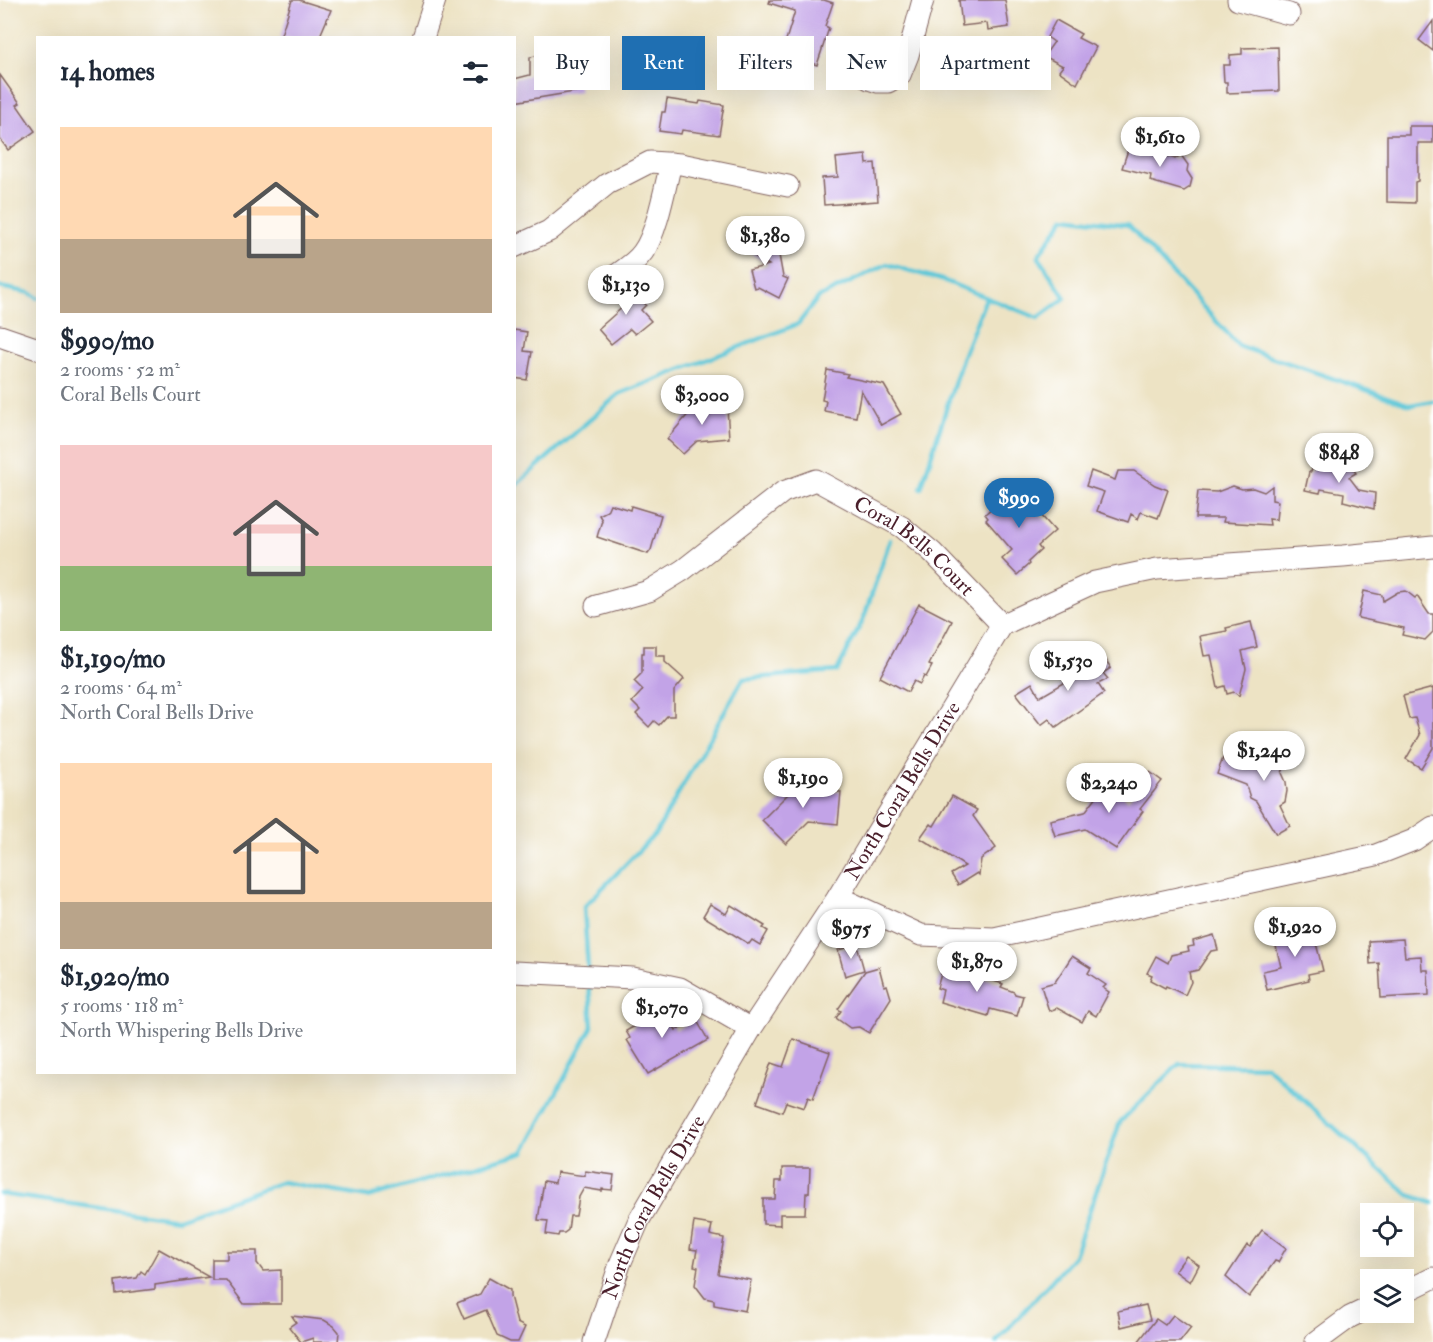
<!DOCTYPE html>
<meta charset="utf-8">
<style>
:root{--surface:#fff;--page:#f6f6f7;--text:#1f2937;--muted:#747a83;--accent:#1f6fb2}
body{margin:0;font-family:"IM FELL Double Pica",serif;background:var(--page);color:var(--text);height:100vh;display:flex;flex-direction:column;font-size:22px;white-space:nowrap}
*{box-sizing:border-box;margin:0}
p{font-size:20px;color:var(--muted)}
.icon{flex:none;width:33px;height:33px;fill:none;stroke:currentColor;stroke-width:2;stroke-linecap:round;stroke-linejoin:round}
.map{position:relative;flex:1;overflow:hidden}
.details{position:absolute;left:36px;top:36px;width:480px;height:1038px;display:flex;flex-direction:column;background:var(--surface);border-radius:0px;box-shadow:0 6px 24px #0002}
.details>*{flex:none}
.hud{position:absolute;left:534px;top:36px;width:570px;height:54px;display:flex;gap:12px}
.fabs{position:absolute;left:1360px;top:1203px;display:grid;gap:12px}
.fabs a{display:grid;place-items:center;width:54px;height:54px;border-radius:0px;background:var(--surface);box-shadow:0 6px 24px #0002;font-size:30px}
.price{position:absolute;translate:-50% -51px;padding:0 14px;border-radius:21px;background:#fff;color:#222;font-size:20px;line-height:39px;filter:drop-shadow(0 2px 3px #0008)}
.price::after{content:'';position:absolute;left:50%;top:36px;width:18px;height:14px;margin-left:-9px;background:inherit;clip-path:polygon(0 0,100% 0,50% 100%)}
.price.active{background:var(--accent);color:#fff}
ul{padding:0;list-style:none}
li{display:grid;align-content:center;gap:12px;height:318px;padding:0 24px}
li span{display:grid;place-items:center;height:186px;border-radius:0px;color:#555}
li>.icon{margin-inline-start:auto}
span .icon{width:108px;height:108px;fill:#fffc;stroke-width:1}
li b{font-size:26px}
h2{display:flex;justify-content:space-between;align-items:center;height:72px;padding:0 24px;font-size:26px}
.tag{padding:0 21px;border-radius:0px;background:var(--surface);box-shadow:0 6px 24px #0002;font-size:21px;line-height:54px}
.tag.active{background:var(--accent);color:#fff}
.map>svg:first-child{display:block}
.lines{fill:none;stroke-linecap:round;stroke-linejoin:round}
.stream{stroke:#5dc7d8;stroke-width:4.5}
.building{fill:#c2a3e7}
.minor-casing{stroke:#836461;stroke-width:23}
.minor{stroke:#fff;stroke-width:21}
.labels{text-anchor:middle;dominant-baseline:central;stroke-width:6;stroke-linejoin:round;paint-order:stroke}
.street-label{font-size:21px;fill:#4a1f2b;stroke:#fff}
</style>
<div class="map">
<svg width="1433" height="1342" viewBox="0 0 1433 1342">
<rect width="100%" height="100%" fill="#fff"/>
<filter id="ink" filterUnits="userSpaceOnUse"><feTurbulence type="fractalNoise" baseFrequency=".0167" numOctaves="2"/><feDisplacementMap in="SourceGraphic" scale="12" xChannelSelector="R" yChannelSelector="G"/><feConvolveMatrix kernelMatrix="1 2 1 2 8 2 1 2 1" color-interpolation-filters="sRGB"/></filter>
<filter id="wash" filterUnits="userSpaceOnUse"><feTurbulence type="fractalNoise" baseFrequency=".008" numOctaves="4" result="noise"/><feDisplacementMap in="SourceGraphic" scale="24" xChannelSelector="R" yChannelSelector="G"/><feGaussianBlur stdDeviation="1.35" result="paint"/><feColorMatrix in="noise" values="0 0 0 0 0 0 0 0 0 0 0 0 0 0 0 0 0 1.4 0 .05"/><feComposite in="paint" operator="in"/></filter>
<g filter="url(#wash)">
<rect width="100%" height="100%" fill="#ede3c4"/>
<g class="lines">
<g class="stream">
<polyline points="0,287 30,293 38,298"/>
<polyline points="514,487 619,394 798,324 818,298 887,264 945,281 1038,318 1065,298 1038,256 1065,217 1128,225 1239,346 1410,405 1433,401"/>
<polyline points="921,488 962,359 986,298"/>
<polyline points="588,969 584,907 656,833 743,679 837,671 863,620 890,540"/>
<polyline points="0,1194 178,1219 282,1182 367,1197 524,1152 592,1027 589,983"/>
<polyline points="996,1342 1074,1256 1120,1122 1179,1064 1266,1066 1409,1195 1433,1203"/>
</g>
</g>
<g id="blocks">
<g class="building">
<polygon points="292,0 299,0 331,10 319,38 280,38"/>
<polygon points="770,0 824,0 833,3 825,26 829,28 817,65 782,53 795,11 769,3"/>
<polygon points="959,0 1005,0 1009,27 988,30 987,23 962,26"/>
<polygon points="1056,20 1081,34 1078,38 1096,47 1077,84 1059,71 1063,66 1044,56 1054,42 1047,37"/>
<polygon points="1433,21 1433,51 1419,40"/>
<polygon points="1278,47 1279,91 1227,93 1227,82 1224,82 1223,65 1230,65 1230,55 1242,54 1242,48"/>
<polygon points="556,52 558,61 570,58 580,91 514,102 514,79 530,75 530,57"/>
<polygon points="0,75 20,103 17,105 35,131 8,150 0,139"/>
<polygon points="667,99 699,104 700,101 724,105 719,135 682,130 681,134 659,131 662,112 665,112"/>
<polygon points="1409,126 1433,126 1433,143 1418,143 1418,181 1415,182 1415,203 1387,202 1387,135 1409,135"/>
<polygon points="1129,147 1158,155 1159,153 1175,159 1181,155 1188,165 1187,171 1192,179 1190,187 1184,191 1150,181 1151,175 1122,168"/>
<polygon points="866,155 867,164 875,163 878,201 824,205 822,178 838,177 836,158"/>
<polygon points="744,233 779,255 783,277 788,279 779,298 758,287 754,288 749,270 769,265 737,245"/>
<polygon points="627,283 646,305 641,310 651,321 635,334 630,329 611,344 598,329 624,306 614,294"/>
<polygon points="514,330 527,332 524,351 532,352 527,380 514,378"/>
<polygon points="827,370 848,374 846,377 884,385 901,414 881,425 861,390 856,417 824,411 826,401 822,400"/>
<polygon points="725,392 724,407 727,407 729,438 697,441 683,454 667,439 696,405 703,412"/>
<polygon points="1338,463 1351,466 1356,473 1349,477 1359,490 1375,493 1374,509 1343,501 1344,493 1321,489 1320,493 1305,490 1309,472 1311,472 1313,466 1322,467 1323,465 1337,467"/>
<polygon points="1091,471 1115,480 1118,471 1134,471 1155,485 1168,490 1158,518 1141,512 1138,519 1131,514 1128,522 1097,511 1104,492 1086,486"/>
<polygon points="1233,486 1242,489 1253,488 1264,492 1272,486 1272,500 1278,501 1276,520 1269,519 1270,525 1223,522 1224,518 1195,518 1198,491 1217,492"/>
<polygon points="1016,487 1055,531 1038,546 1041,550 1028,562 1029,564 1017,575 1002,559 1012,550 986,520 988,518 985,514"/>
<polygon points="610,504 630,510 631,506 661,515 651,550 648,554 597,537 602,520 599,515 607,511"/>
<polygon points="1364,591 1382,595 1383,601 1398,592 1406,591 1415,598 1417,596 1429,614 1433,614 1433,632 1425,640 1402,635 1404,628 1358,618"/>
<polygon points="919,604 952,621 929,665 932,666 926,677 924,676 920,684 914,681 908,692 880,677"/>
<polygon points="1251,622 1257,647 1242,651 1246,669 1239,696 1234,692 1227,694 1225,686 1218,688 1211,655 1204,656 1200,636 1227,631 1226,628"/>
<polygon points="644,646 656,646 656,656 665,656 665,662 684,679 674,691 674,716 667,716 659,725 654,721 649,727 636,714 640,710 632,702 643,690 634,681 642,673 642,653 644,653"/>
<polygon points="1090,652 1098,662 1104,657 1111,668 1103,673 1108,679 1098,684 1104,693 1056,727 1049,719 1041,725 1016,693 1032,683 1040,697 1064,683 1070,664"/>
<polygon points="1433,688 1433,748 1421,768 1406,759 1420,735 1415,718 1409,719 1403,696"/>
<polygon points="1256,745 1261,748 1277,745 1291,750 1282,773 1286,782 1287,791 1285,802 1280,805 1290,826 1276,834 1256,801 1250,798 1246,785 1217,774 1223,758 1246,767 1249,758 1252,759"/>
<polygon points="1150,772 1162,781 1140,809 1143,811 1116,849 1085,829 1055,836 1050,820 1085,812 1103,788 1115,797 1119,793 1128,800"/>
<polygon points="808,774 824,791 841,792 838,824 809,821 786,844 762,820"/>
<polygon points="952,796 977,810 973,816 996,848 981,859 979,875 977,873 958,885 951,874 965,866 920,838 930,824 934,826"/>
<polygon points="710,904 726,914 731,905 765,926 763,928 768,931 760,945 752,940 749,944 703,916"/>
<polygon points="1294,915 1298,930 1312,927 1323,971 1308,974 1309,980 1267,990 1263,971 1281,967 1276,946"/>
<polygon points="1214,935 1218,950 1211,951 1198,970 1189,972 1191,982 1185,995 1166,986 1165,988 1150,980 1152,975 1147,973 1156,956 1168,963 1171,955 1189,951 1188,947 1194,946 1193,941"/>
<polygon points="1403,939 1405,957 1421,956 1422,970 1428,970 1429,995 1381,998 1379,963 1370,964 1369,941"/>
<polygon points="857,945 864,970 845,976 838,950"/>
<polygon points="1072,956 1091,968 1088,973 1106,985 1103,988 1109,992 1096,1016 1088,1011 1082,1022 1057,1008 1049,1011 1041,986 1055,982"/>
<polygon points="879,967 884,986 887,985 891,998 869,1033 859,1027 850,1028 836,1018 841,1011 838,1009 865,971"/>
<polygon points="964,968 980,973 979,976 1003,984 1001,987 1014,992 1015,994 1023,996 1017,1016 990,1009 988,1016 940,1002 943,990 937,988 942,970 950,972 951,969 965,973"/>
<polygon points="661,1004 676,1030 696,1019 708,1040 648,1074 627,1040 630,1038 626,1031 635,1026 632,1021"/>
<polygon points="793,1039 830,1052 813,1099 808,1097 804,1108 786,1102 782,1112 757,1103 771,1063 783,1067"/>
<polygon points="782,1168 810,1168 809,1193 806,1193 805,1214 780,1214 780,1225 763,1224 763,1199 775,1199 776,1181 782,1181"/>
<polygon points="585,1171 614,1175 612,1190 602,1189 602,1191 584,1188 579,1197 576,1216 570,1216 568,1230 564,1233 559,1233 558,1236 546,1234 548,1221 538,1220 544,1181 555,1183 557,1172 585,1176"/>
<polygon points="694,1222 712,1225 710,1235 724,1238 718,1274 751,1280 745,1311 714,1305 714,1300 705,1298 695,1285 698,1267 694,1266 697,1250 690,1249"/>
<polygon points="1262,1230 1286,1248 1278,1262 1275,1261 1249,1297 1226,1277 1247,1245 1250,1247"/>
<polygon points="159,1249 209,1277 155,1285 155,1289 116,1294 115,1281 137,1278 141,1271 145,1274"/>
<polygon points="227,1251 257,1251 257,1263 263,1271 281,1270 281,1304 244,1304 226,1280 212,1280 212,1259 227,1259"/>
<polygon points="1186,1256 1199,1265 1190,1282 1175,1271"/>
<polygon points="489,1278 510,1290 510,1296 517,1323 525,1327 518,1342 510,1342 497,1336 486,1310 464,1319 457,1303 480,1294"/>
<polygon points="1146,1305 1150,1320 1121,1327 1118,1311"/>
<polygon points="1173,1315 1191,1328 1180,1342 1138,1342 1156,1319 1165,1325"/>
<polygon points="292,1316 324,1320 334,1326 339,1332 338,1342 313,1342 313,1338 301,1342 289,1327 296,1322"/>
</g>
</g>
</g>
<g filter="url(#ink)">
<use href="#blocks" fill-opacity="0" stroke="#836461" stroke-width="1.5"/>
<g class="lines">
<g class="minor-casing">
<g id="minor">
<polyline points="1238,0 1289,14"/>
<polyline points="423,38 435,0"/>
<polyline points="869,79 878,82 888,82 900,75 908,55 923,0"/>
<polyline points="514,247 549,231 607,184 650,162 681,164 788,186"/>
<path d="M615 276C625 269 636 262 643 252 657 233 665 187 671 163"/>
<polyline points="0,336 38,349"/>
<path id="s1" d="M596 606 649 591 683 570 783 492 816 480 902 527 932 552 1002 625"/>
<polyline points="838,897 921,935 994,938 1376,855 1414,840 1433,827"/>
<polyline points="514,972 633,978 680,988 751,1029"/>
<polyline points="1404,1292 1433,1278"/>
<path id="s2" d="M594 1342 620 1264 639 1220 751 1029 838 897 1002 625 1095 582 1157 569 1343 556 1433 547"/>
<polyline points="1316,1342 1350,1317 1371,1307"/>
</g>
</g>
<use href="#minor" class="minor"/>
</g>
</g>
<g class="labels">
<g class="street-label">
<text stroke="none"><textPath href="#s1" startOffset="376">Coral Bells Court</textPath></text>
<text stroke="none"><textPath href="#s2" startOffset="634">North Coral Bells Drive</textPath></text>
<text stroke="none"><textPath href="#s2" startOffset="148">North Coral Bells Drive</textPath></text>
</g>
</g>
</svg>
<div class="fabs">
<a><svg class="icon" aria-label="locate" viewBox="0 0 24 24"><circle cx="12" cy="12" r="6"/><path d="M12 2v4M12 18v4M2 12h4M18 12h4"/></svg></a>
<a><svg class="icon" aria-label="layers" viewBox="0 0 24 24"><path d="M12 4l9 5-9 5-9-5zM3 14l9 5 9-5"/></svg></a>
</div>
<b class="price" style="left:1160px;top:168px">$1,610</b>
<b class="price" style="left:765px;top:267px">$1,380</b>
<b class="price" style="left:626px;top:316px">$1,130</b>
<b class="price" style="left:702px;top:426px">$3,000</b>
<b class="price" style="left:1339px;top:484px">$848</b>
<b class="price active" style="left:1019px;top:529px">$990</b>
<b class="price" style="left:1068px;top:692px">$1,530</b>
<b class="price" style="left:1264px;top:782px">$1,240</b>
<b class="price" style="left:803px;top:809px">$1,190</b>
<b class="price" style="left:1109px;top:814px">$2,240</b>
<b class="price" style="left:1295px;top:958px">$1,920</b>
<b class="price" style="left:851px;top:960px">$975</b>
<b class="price" style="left:977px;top:993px">$1,870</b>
<b class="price" style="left:662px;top:1039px">$1,070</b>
<div class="hud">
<a class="tag">Buy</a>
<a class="tag active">Rent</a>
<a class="tag">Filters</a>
<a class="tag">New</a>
<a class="tag">Apartment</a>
</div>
<section class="details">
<h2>14 homes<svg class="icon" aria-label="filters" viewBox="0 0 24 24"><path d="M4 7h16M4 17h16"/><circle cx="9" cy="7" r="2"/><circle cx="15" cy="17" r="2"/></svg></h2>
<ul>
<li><span style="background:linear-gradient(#ffd9b3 60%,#b9a48a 0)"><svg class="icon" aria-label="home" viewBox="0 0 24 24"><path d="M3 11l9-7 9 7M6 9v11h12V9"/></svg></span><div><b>$990/mo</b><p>2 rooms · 52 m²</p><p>Coral Bells Court</p></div></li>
<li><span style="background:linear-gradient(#f6c9c9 65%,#8fb573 0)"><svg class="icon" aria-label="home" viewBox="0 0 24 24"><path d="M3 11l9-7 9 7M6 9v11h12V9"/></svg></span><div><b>$1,190/mo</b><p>2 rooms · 64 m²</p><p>North Coral Bells Drive</p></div></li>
<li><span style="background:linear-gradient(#ffd9b3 75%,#b9a48a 0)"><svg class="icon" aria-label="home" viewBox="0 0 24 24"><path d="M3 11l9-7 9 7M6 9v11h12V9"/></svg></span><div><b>$1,920/mo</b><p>5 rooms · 118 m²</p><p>North Whispering Bells Drive</p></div></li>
</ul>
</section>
</div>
